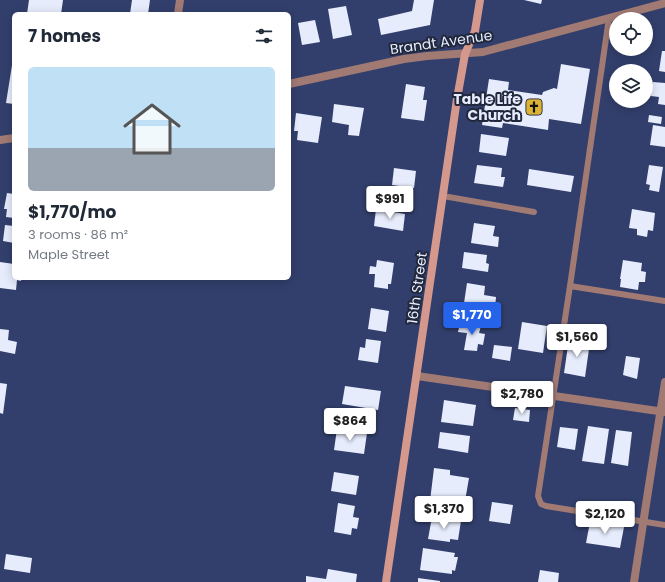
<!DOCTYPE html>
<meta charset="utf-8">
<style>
:root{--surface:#fff;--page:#f6f6f7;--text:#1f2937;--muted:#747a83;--line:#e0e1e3;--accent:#2563eb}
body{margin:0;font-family:Poppins,sans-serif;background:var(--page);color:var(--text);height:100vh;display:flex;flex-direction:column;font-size:15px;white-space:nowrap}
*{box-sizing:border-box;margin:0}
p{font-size:13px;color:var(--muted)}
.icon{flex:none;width:22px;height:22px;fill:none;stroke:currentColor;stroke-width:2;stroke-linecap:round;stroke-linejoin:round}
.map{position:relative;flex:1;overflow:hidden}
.side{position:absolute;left:12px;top:12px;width:279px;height:268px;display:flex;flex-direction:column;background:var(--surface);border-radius:6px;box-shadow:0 2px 10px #0003}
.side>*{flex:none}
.fabs{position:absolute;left:609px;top:12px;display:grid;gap:8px}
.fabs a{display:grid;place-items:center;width:44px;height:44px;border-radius:50%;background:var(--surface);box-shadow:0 2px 10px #0003;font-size:20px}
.price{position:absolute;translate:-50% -34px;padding:0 9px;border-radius:4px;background:#fff;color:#222;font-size:13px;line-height:26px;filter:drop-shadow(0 1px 2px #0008)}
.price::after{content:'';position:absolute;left:50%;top:24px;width:12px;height:9px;margin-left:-6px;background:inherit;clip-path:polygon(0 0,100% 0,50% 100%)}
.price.active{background:var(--accent);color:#fff}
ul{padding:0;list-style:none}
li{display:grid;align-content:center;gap:8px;height:212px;padding:0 16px}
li+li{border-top:1px solid var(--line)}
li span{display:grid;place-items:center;height:124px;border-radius:6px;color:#555}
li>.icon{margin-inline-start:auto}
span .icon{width:72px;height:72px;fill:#fffc;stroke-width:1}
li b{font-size:17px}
h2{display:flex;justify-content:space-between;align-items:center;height:48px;padding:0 16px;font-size:17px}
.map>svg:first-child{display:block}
.building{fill:#e6ecfc}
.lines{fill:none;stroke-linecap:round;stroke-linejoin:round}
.lane{stroke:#a17a73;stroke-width:6}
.street{stroke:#a17a73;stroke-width:8}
.secondary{stroke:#d5988d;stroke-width:8}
.labels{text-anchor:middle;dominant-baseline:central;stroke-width:4;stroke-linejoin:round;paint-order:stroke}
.street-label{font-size:14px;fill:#e7edfe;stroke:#21283c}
.poi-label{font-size:14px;font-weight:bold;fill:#e7edfe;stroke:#21283c;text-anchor:end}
</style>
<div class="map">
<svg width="665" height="582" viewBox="0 0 665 582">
<rect width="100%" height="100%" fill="#323f6c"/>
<g class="building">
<polygon points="29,0 63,0 61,14 27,14"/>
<polygon points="132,0 150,0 148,14 130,14"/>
<polygon points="414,0 434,0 430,25 381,35 378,19 412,11"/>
<polygon points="524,0 542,0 541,4"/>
<polygon points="346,6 352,35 333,39 328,9"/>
<polygon points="315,20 320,42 302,45 298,23"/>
<polygon points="662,51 665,51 665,72 659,71"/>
<polygon points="13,59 14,59 14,104 6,103"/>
<polygon points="561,64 590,69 581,124 549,119 548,130 503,123 502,128 482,125 489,79 509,82 508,90 542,95 543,92 554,88 557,89"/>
<polygon points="653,82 665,83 665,105 658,104 659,97 651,96"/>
<polygon points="406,84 425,87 423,100 427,100 424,121 401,118"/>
<polygon points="334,104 364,108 359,136 348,135 349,125 332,122"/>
<polygon points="296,113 322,117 318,143 297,140 298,131 294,131"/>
<polygon points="649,115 662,117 661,124 648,122"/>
<polygon points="653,125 665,127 665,147 650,145"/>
<polygon points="481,134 509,138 506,156 479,152"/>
<polygon points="477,165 502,168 501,177 505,177 503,187 474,183"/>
<polygon points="649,165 663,167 659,192 649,190 650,185 646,184"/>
<polygon points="394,168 416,171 414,188 392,185"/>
<polygon points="529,169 574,176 571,192 527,185"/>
<polygon points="7,193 14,194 14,218 6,217 7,209 4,209"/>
<polygon points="376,209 405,214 403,231 374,226"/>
<polygon points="632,209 655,213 653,231 648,230 647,237 637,235 637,229 629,228"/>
<polygon points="474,223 495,226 493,236 499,237 498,247 471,243"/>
<polygon points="5,225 14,226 14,243 3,241"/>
<polygon points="464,252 487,255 486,263 489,264 488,272 462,268"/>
<polygon points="377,260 394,263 391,284 388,284 388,289 374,287 375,274 369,274 370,266 376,267"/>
<polygon points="623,260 642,263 641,271 646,272 645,282 639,282 638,290 620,287 621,279 620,279"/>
<polygon points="0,262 14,264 14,278 21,278 21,281 17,280 16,290 0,288"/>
<polygon points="467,283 485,286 484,295 496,297 495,308 464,303"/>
<polygon points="371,308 389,311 386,332 368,329"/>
<polygon points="522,322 547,326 543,353 518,349"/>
<polygon points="460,323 481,326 479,333 485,334 483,345 478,344 477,351 464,350 467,333 458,332"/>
<polygon points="0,329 9,330 8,340 17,342 15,354 0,351"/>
<polygon points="366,339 381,341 378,363 358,360 360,347 365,348"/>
<polygon points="569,339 590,342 585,377 564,373"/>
<polygon points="494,345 512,347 510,361 492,358"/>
<polygon points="626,356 640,358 637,379 623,375"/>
<polygon points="0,383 7,384 3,414 0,413"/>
<polygon points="345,386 381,391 378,410 342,404"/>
<polygon points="444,400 476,405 473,426 441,422"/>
<polygon points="515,408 530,410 529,422 513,420"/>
<polygon points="588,426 609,429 604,464 582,461"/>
<polygon points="560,427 578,429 575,450 557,447"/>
<polygon points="337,429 367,433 364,454 334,450"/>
<polygon points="616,430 632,432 628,466 611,463"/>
<polygon points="440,432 470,436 468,453 438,448"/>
<polygon points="434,468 450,470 450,475 469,478 465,501 446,499 445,503 430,501"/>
<polygon points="334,472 359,476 356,495 331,491"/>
<polygon points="492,502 513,505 510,524 489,521"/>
<polygon points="338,503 355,506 353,517 359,518 357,529 352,528 351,535 334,532"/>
<polygon points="432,517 461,521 458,540 450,539 450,542 428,539"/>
<polygon points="590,522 624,527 620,548 586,543"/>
<polygon points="423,548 455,553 454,557 458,557 455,571 452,570 452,574 420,570"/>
<polygon points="6,554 32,558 30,573 4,569"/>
<polygon points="328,569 357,574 356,582 306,582 306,576 326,579"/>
<polygon points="540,570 559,573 558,582 538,582"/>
<polygon points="418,578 440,581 440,582 418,582"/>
</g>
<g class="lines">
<g class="lane">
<polyline points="609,18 570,286 538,496 541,504 546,506 665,525"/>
<polyline points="443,196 534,212"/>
<polyline points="570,286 665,301"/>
</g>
<g class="street">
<polyline points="178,14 180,0"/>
<polyline points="289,84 404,59 427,56 483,52 665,3"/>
<polyline points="0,140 14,138"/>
<polyline points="417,376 665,412"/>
<polyline points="634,582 665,382"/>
</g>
<polyline class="secondary" points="386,582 457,99 465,54 475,31 480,0"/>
</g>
<defs>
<g id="church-square" transform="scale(0.9)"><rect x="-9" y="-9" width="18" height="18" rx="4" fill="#dbb233" stroke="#21283c"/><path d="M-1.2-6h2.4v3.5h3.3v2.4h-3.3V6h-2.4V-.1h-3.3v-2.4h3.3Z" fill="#111"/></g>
</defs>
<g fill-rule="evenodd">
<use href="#church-square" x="534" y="107"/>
</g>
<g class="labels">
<g class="street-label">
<text transform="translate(441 42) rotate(-8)">Brandt Avenue</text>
<text transform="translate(417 288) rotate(-82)">16th Street</text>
</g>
<g class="poi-label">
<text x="521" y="99">Table Life<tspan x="521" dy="16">Church</tspan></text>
</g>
</g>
</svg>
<div class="fabs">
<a><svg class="icon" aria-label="locate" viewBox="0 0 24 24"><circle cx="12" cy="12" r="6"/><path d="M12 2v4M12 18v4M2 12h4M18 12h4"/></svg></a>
<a><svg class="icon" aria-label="layers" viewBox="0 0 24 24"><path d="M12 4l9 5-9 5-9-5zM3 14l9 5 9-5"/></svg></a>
</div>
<b class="price" style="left:390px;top:220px">$991</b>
<b class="price active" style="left:472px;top:336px">$1,770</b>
<b class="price" style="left:577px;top:358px">$1,560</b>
<b class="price" style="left:522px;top:415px">$2,780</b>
<b class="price" style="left:350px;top:442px">$864</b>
<b class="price" style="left:444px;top:530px">$1,370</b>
<b class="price" style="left:605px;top:535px">$2,120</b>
<section class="side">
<h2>7 homes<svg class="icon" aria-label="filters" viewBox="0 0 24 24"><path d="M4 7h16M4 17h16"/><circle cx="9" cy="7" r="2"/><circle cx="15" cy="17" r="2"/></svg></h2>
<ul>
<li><span style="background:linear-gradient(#bfe0f5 65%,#9aa5b1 0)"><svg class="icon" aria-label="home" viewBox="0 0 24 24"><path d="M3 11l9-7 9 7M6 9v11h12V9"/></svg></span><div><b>$1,770/mo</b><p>3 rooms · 86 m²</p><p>Maple Street</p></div></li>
</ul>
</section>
</div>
